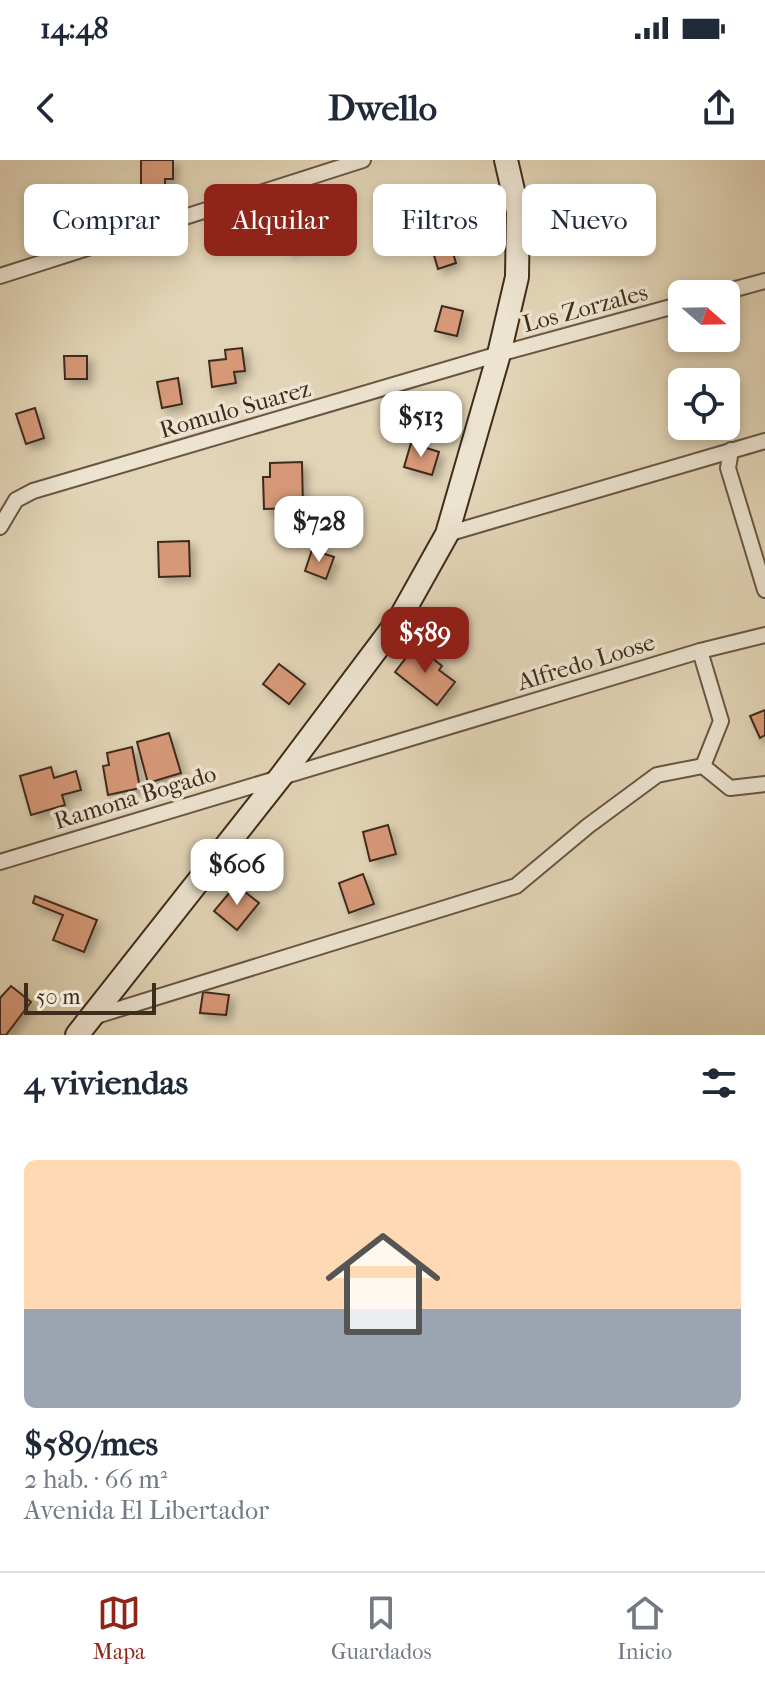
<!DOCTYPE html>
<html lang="es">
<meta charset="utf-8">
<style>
:root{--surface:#fff;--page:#f2f2f3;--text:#1f2937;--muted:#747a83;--line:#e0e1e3;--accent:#8f2418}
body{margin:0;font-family:"IM FELL French Canon",serif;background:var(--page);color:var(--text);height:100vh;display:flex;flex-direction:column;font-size:30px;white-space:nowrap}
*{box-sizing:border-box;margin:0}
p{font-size:26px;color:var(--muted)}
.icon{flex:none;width:44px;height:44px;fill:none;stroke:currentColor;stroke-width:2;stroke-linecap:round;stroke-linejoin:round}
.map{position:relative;height:875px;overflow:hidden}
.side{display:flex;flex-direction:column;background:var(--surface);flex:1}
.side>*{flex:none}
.guide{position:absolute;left:24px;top:24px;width:718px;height:72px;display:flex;gap:16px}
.needle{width:52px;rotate:110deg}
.buttons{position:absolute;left:668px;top:120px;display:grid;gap:16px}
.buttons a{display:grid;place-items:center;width:72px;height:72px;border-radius:12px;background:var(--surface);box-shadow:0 4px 12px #0003;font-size:40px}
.scale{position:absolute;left:24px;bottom:20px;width:132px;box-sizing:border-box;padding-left:8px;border:4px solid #402c1c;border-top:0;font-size:22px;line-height:28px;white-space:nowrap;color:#402c1c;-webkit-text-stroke:6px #ece3d0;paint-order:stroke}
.price{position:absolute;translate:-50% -68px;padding:0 18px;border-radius:16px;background:#fff;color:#222;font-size:26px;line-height:52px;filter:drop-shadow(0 2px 4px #0008)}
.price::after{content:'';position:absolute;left:50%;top:48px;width:24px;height:18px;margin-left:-12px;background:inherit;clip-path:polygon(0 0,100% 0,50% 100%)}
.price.active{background:var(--accent);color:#fff}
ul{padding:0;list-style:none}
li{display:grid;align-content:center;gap:16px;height:424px;padding:0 24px}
li span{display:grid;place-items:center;height:248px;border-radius:12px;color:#555}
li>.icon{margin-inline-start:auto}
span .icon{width:144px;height:144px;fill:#fffc;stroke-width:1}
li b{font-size:34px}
h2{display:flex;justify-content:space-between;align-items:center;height:96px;padding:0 24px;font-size:34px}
.tag{padding:0 28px;border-radius:12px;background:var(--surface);box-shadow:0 4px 12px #0003;font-size:28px;line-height:72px}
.tag.active{background:var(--accent);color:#fff}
.status{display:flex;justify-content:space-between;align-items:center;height:56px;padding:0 40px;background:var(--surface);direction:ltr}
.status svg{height:22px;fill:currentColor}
header{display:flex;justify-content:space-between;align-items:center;height:104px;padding:0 24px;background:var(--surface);font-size:36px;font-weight:700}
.tab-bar{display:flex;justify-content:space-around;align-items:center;height:112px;border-top:2px solid var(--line);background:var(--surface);font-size:22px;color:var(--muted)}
.tab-bar a{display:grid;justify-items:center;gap:4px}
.tab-bar .active{color:var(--accent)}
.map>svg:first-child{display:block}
.building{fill:#d69877;stroke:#402c1c;stroke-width:2;filter:url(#shadow)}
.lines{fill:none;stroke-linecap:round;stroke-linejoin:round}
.street-casing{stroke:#685642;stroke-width:18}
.secondary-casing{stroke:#402c1c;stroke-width:26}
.street{stroke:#ece3d0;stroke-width:14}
.secondary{stroke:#ece3d0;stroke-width:22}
.labels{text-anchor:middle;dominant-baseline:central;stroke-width:7;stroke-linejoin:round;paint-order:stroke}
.street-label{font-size:24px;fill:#402c1c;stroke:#ece3d0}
</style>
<div class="status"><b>14:48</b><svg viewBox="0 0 49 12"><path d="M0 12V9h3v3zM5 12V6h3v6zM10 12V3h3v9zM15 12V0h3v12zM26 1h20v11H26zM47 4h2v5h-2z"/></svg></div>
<header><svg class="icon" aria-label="back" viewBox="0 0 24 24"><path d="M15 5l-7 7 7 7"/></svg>Dwello<svg class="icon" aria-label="share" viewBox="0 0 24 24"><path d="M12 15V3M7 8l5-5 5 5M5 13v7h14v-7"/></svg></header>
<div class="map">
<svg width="765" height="875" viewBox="0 0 765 875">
<defs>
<filter id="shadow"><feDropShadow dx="5" dy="5" stdDeviation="4" flood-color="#0004"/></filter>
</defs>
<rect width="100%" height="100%" fill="#e2d4b6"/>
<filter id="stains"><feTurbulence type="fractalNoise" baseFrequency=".0025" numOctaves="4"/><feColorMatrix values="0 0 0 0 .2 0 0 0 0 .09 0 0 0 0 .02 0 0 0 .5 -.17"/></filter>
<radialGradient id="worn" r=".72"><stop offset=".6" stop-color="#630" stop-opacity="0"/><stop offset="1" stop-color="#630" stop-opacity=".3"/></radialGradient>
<g class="building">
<polygon points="141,0 173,0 173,19 165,19 165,28 141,28"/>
<polygon points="304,47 319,76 290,91 275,62"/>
<polygon points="449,80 456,103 438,109 431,85"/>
<polygon points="442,146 463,151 457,176 435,171"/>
<polygon points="242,188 245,211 234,212 236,223 212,227 209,201 226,199 225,190"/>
<polygon points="64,196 87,196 87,219 65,219"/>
<polygon points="178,218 182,244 162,248 157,222"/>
<polygon points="35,248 44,278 26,284 16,254"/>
<polygon points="411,283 439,292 432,315 404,307"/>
<polygon points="302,302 303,348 264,349 263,317 270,317 270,303"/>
<polygon points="189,381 190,416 159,417 158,382"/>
<polygon points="312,390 334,397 326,419 305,411"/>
<polygon points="416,485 442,506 439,510 455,522 437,545 395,512"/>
<polygon points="279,504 305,524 289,544 263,524"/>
<polygon points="765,550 765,575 760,578 750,556"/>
<polygon points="169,573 181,613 148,623 137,582"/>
<polygon points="132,587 140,628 108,635 103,606 109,605 107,593"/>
<polygon points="51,607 54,618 76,611 81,630 62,635 65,645 31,655 20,616"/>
<polygon points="388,665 396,694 370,701 363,672"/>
<polygon points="363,714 374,744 349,753 339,723"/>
<polygon points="236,725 259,743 237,770 214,751"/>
<polygon points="35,736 97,760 84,792 53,780 63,755 33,743"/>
<polygon points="11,826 31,842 6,875 0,875 0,838"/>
<polygon points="203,832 229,835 226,855 200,853"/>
</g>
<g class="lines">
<g class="street-casing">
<g id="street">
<polyline points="0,116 363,0"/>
<polyline points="717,134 765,121"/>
<polyline points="731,290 728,308 765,430"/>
<polyline points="0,367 16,340 33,331 499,194 682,144"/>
<polyline points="447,374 765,281"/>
<polyline points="700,491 721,561 703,606"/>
<polyline points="0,702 700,491 765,475"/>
<polyline points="93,857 516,726 588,666 657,615 703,606 730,628 765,624"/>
</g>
</g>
<g class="secondary-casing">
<polyline id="secondary" points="77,875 282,615 400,458 447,374 499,194 517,117 518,52 506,0"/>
</g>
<use href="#street" class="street"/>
<use href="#secondary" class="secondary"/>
</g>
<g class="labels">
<g class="street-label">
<text transform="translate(585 148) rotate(-15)">Los Zorzales</text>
<text transform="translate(235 249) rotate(-16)">Romulo Suarez</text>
<text transform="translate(586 502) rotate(-17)">Alfredo Loose</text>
<text transform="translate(135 637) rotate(-17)">Ramona Bogado</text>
</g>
</g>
<rect width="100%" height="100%" filter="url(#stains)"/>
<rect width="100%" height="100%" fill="url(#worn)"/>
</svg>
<div class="buttons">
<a><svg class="needle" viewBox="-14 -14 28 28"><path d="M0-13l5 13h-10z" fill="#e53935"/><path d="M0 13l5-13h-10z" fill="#747a83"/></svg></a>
<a><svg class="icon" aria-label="locate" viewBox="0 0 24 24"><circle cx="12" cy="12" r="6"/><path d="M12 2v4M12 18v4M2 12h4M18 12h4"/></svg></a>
</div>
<div class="scale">50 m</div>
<b class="price" style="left:421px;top:299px">$513</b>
<b class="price" style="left:319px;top:404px">$728</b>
<b class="price active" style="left:425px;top:515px">$589</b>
<b class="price" style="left:237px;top:747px">$606</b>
<div class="guide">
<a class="tag">Comprar</a>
<a class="tag active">Alquilar</a>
<a class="tag">Filtros</a>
<a class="tag">Nuevo</a>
</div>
</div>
<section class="side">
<h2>4 viviendas<svg class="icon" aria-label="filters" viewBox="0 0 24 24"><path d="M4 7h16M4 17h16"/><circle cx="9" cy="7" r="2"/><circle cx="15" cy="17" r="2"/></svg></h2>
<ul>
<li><span style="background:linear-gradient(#ffd9b3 60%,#9aa5b1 0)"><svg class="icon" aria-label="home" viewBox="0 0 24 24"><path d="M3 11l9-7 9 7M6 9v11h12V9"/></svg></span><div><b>$589/mes</b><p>2 hab. · 66 m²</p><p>Avenida El Libertador</p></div></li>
</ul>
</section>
<nav class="tab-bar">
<a class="active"><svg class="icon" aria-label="map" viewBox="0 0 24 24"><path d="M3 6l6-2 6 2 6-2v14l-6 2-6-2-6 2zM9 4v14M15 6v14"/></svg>Mapa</a>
<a><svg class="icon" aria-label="saved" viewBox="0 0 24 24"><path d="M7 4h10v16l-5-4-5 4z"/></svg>Guardados</a>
<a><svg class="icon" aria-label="home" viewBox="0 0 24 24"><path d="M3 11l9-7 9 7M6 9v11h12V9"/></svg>Inicio</a>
</nav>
